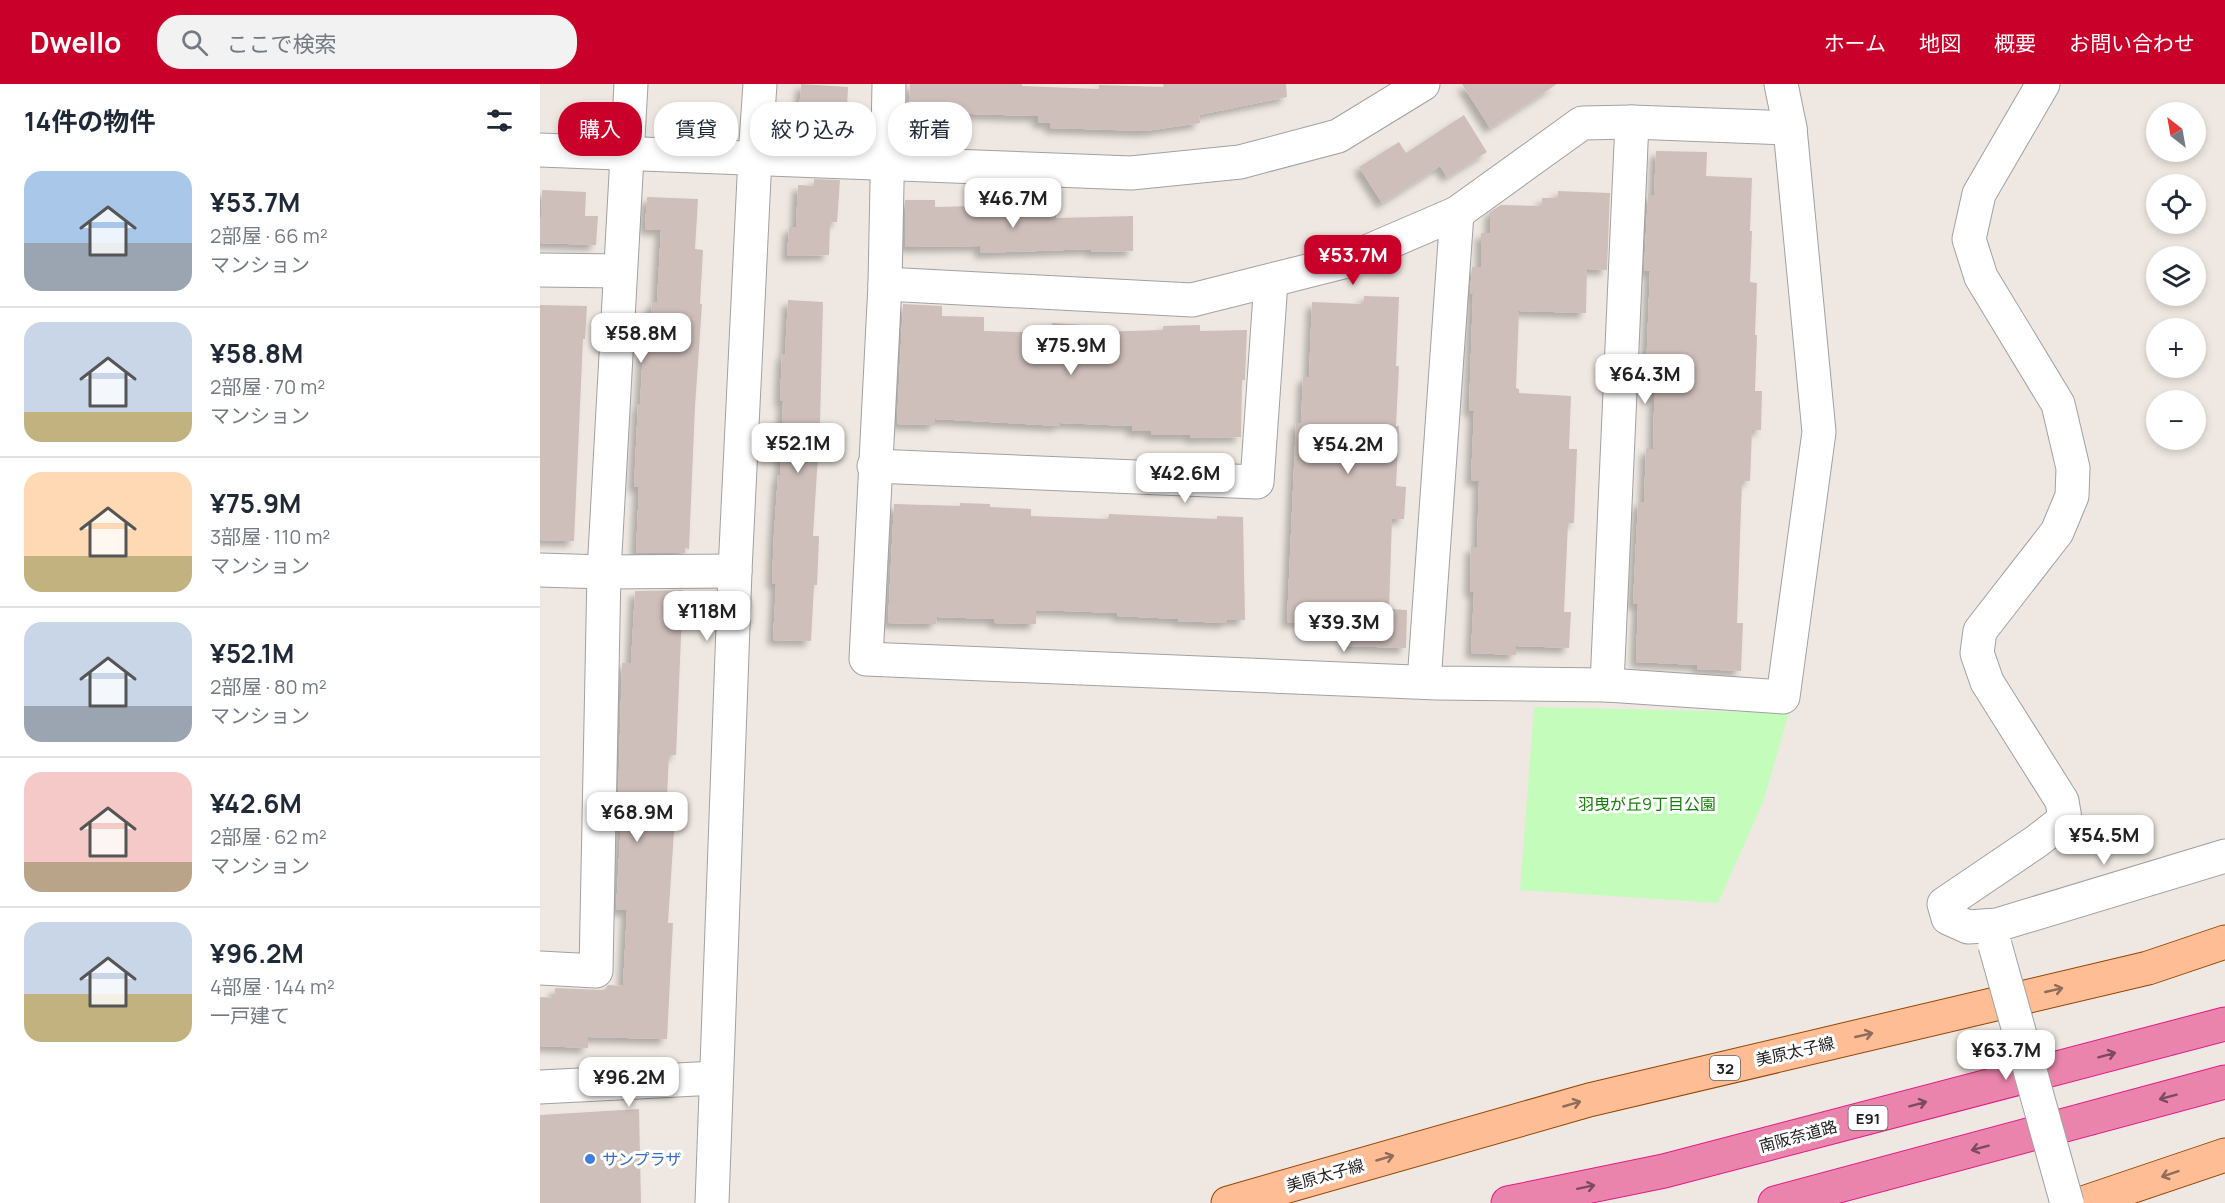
<!DOCTYPE html>
<html lang="ja">
<meta charset="utf-8">
<style>
:root{--surface:#fff;--page:#f2f2f3;--text:#1f2937;--muted:#747a83;--line:#e0e1e3;--accent:#c90029}
body{margin:0;font-family:Manrope,"Noto Sans JP",sans-serif;background:var(--page);color:var(--text);height:100vh;display:flex;flex-direction:column;font-size:22px;white-space:nowrap}
*{box-sizing:border-box;margin:0}
p{font-size:20px;color:var(--muted)}
.icon{flex:none;width:33px;height:33px;fill:none;stroke:currentColor;stroke-width:2;stroke-linecap:round;stroke-linejoin:round}
.map{position:relative;flex:1;overflow:hidden}
.side{display:flex;flex-direction:column;background:var(--surface);width:540px}
.side>*{flex:none}
.banner{position:absolute;left:18px;top:18px;width:570px;height:54px;display:flex;gap:12px}
.needle{width:39px;rotate:329deg}
.fabs{position:absolute;left:1606px;top:18px;display:grid;gap:12px}
.fabs a{display:grid;place-items:center;width:60px;height:60px;border-radius:50%;background:var(--surface);box-shadow:0 3px 9px #0003;font-size:30px}
.price{position:absolute;translate:-50% -51px;padding:0 14px;border-radius:12px;background:#fff;color:#222;font-size:20px;line-height:39px;filter:drop-shadow(0 2px 3px #0008)}
.price::after{content:'';position:absolute;left:50%;top:36px;width:18px;height:14px;margin-left:-9px;background:inherit;clip-path:polygon(0 0,100% 0,50% 100%)}
.price.selected{background:var(--accent);color:#fff}
ul{padding:0;list-style:none}
li{display:flex;align-items:center;gap:18px;height:150px;padding:0 24px}
li+li{border-top:2px solid var(--line)}
li span{display:grid;place-items:center;flex:none;width:168px;height:120px;border-radius:18px;color:#555}
li>.icon{margin-inline-start:auto}
span .icon{width:72px;height:72px;fill:#fffc;stroke-width:1}
li b{font-size:26px}
h2{display:flex;justify-content:space-between;align-items:center;height:72px;padding:0 24px;font-size:26px}
.pill{padding:0 21px;border-radius:24px;background:var(--surface);box-shadow:0 3px 9px #0003;font-size:21px;line-height:54px}
.pill.selected{background:var(--accent);color:#fff}
header{display:flex;align-items:center;gap:36px;box-sizing:border-box;height:84px;padding:0 30px;background:var(--accent);color:#fff}
header strong{font-size:28px}
nav{display:flex;gap:33px;margin-inline-start:auto;font-size:21px}
.search{width:420px;height:54px;background:var(--page);display:flex;align-items:center;gap:15px;box-sizing:border-box;padding:0 21px;border-radius:24px;color:var(--muted);font-size:22px}
main{display:flex;flex:1;min-height:0}
.map>svg:first-child{display:block}
.park{fill:#c3fcbb}
.building{fill:#cfbfbb;filter:url(#shadow)}
.lines{fill:none;stroke-linecap:round;stroke-linejoin:round}
.minor-casing{stroke:#a1a1a1;stroke-width:35}
.major-casing{stroke:#954500;stroke-width:35}
.highway-casing{stroke:#e11a87;stroke-width:35}
.minor{stroke:#fff;stroke-width:33}
.major{stroke:#ffbd96;stroke-width:33}
.highway{stroke:#eb84ac;stroke-width:33}
.minor-bridge-casing{stroke:#a1a1a1;stroke-width:35;stroke-linecap:butt}
.minor-bridge{stroke:#fff;stroke-width:33}
.oneway{stroke:#8e6d5a}
.oneway2{stroke:#7a4b5d}
.shop-dot{fill:#3f7fe0;stroke:#fff;stroke-width:2}
.labels{text-anchor:middle;dominant-baseline:central;stroke-width:6;stroke-linejoin:round;paint-order:stroke}
.shield{fill:#fff;stroke:#616161;stroke-width:1.5}
.shield-label{font-size:15px;font-weight:bold;fill:#1d1d1d}
.park-label{font-size:16px;fill:#148005;stroke:#fff}
.street-label{font-size:16px;fill:#1d1d1d;stroke:#fff}
.shop-label{font-size:16px;fill:#366cbe;stroke:#fff;text-anchor:start}
</style>
<header>
<strong>Dwello</strong>
<div class="search"><svg class="icon" aria-label="search" viewBox="0 0 24 24"><circle cx="10" cy="10" r="6"/><path d="M15 15l6 6"/></svg>ここで検索</div>
<nav><a>ホーム</a><a>地図</a><a>概要</a><a>お問い合わせ</a></nav>
</header>
<main>
<section class="side">
<h2>14件の物件<svg class="icon" aria-label="filters" viewBox="0 0 24 24"><path d="M4 7h16M4 17h16"/><circle cx="9" cy="7" r="2"/><circle cx="15" cy="17" r="2"/></svg></h2>
<ul>
<li><span style="background:linear-gradient(#a9c7e8 60%,#9aa5b1 0)"><svg class="icon" aria-label="home" viewBox="0 0 24 24"><path d="M3 11l9-7 9 7M6 9v11h12V9"/></svg></span><div><b>¥53.7M</b><p>2部屋 · 66 m²</p><p>マンション</p></div></li>
<li><span style="background:linear-gradient(#c9d6e8 75%,#c2b280 0)"><svg class="icon" aria-label="home" viewBox="0 0 24 24"><path d="M3 11l9-7 9 7M6 9v11h12V9"/></svg></span><div><b>¥58.8M</b><p>2部屋 · 70 m²</p><p>マンション</p></div></li>
<li><span style="background:linear-gradient(#ffd9b3 70%,#c2b280 0)"><svg class="icon" aria-label="home" viewBox="0 0 24 24"><path d="M3 11l9-7 9 7M6 9v11h12V9"/></svg></span><div><b>¥75.9M</b><p>3部屋 · 110 m²</p><p>マンション</p></div></li>
<li><span style="background:linear-gradient(#c9d6e8 70%,#9aa5b1 0)"><svg class="icon" aria-label="home" viewBox="0 0 24 24"><path d="M3 11l9-7 9 7M6 9v11h12V9"/></svg></span><div><b>¥52.1M</b><p>2部屋 · 80 m²</p><p>マンション</p></div></li>
<li><span style="background:linear-gradient(#f6c9c9 75%,#b9a48a 0)"><svg class="icon" aria-label="home" viewBox="0 0 24 24"><path d="M3 11l9-7 9 7M6 9v11h12V9"/></svg></span><div><b>¥42.6M</b><p>2部屋 · 62 m²</p><p>マンション</p></div></li>
<li><span style="background:linear-gradient(#c9d6e8 60%,#c2b280 0)"><svg class="icon" aria-label="home" viewBox="0 0 24 24"><path d="M3 11l9-7 9 7M6 9v11h12V9"/></svg></span><div><b>¥96.2M</b><p>4部屋 · 144 m²</p><p>一戸建て</p></div></li>
</ul>
</section>
<div class="map">
<svg width="1685" height="1119" viewBox="0 0 1685 1119">
<defs>
<filter id="shadow"><feDropShadow dx="-5.5" dy="5.5" stdDeviation="3" flood-color="#0004"/></filter>
</defs>
<rect width="100%" height="100%" fill="#efe8e2"/>
<polygon class="park" points="994,623 1249,629 1223,718 1178,819 980,806"/>
<g class="building">
<polygon points="261,0 308,3 306,46 304,46 303,59 276,58 276,44 258,43"/>
<polygon points="370,0 482,0 482,2 559,5 559,1 624,3 623,0 746,0 747,13 659,31 660,39 606,47 510,44 510,39 498,39 498,32 369,28"/>
<polygon points="922,0 1017,0 950,44"/>
<polygon points="924,31 947,68 907,93 900,82 842,119 819,83 859,58 866,69"/>
<polygon points="1116,67 1167,68 1166,92 1212,94 1210,147 1212,147 1210,198 1217,199 1215,251 1217,251 1215,307 1222,307 1221,346 1212,346 1210,397 1202,397 1197,539 1203,539 1201,587 1157,585 1158,581 1096,578 1098,520 1093,520 1098,418 1104,418 1106,365 1113,365 1115,289 1106,289 1110,187 1104,187 1108,111 1114,111"/>
<polygon points="274,95 300,96 297,138 290,138 289,171 247,172 249,143 256,143 258,101 274,102"/>
<polygon points="2,106 46,108 45,132 58,132 56,161 0,159"/>
<polygon points="1018,107 1070,109 1067,186 1047,185 1046,229 979,227 976,304 979,305 979,309 1031,312 1029,365 1037,365 1034,439 1028,439 1024,528 1031,528 1029,564 976,562 976,571 931,569 934,508 930,508 931,463 937,463 939,397 931,397 934,327 929,327 933,210 930,210 932,183 941,183 941,149 950,149 950,128 961,121 1002,122 1002,114 1018,114"/>
<polygon points="107,113 158,115 155,165 163,166 160,220 162,220 155,323 149,465 145,464 145,469 96,469 99,403 94,403 98,320 100,320 103,268 109,268 112,218 117,218 121,146 105,145"/>
<polygon points="365,116 395,116 395,123 480,121 480,125 516,124 516,134 593,132 593,167 551,168 551,165 440,169 440,162 365,163"/>
<polygon points="824,212 859,213 856,282 859,282 856,342 859,342 856,402 866,403 864,435 852,435 849,525 867,526 866,564 807,562 808,540 747,538 756,339 761,339 763,293 769,293 772,218 823,220"/>
<polygon points="248,216 283,218 280,339 273,452 279,452 277,501 274,501 271,557 233,556 236,500 232,499 234,450 238,391 240,391 243,317 240,317 242,270 245,270"/>
<polygon points="363,220 402,222 402,232 444,233 444,247 511,249 512,239 558,242 557,248 623,246 623,242 660,241 660,247 707,246 705,296 702,296 701,353 650,354 650,351 611,351 611,347 592,347 592,342 520,339 520,342 395,335 395,341 357,340"/>
<polygon points="0,221 47,222 45,255 43,255 34,457 0,456"/>
<polygon points="420,419 450,420 450,423 491,425 491,432 568,435 569,430 677,435 677,432 703,433 705,536 687,536 687,539 638,537 638,535 577,532 578,529 496,526 496,540 454,539 454,535 397,533 396,540 348,539 354,420 420,422"/>
<polygon points="143,506 136,671 129,671 126,732 135,732 128,839 133,839 127,955 48,953 48,964 0,962 0,913 14,914 15,904 64,906 68,901 83,902 87,826 76,826 82,720 78,720 82,579 91,579 95,507"/>
<polygon points="99,1025 101,1119 0,1119 0,1031"/>
</g>
<g class="lines">
<g class="minor-casing">
<g id="minor">
<polyline points="349,0 345,200 326,575 897,599 1067,601 1243,613 1279,348 1250,44 1241,0"/>
<polyline points="1503,0 1439,110 1429,155 1441,193 1518,320 1533,384 1532,412 1517,448 1440,547 1437,569 1447,598 1522,717 1525,735 1497,757 1404,820 1408,834 1428,843 1457,841 1685,772"/>
<polyline points="0,66 591,89 700,78 798,52 883,0"/>
<polyline points="0,186 80,187"/>
<polyline points="345,200 652,216 803,178 917,129 1042,39 1092,38 1250,44"/>
<polyline points="334,382 717,398 731,197"/>
<polyline points="0,486 64,488 195,487"/>
<polyline points="884,598 917,129"/>
<polyline points="1067,601 1092,38"/>
<polyline points="0,884 56,887 64,488 91,0"/>
<polyline points="0,1003 176,994"/>
<polyline points="172,1119 195,487 215,73 220,0"/>
</g>
</g>
<g class="major-casing">
<g id="major">
<polyline points="688,1119 1049,1016 1608,884 1685,858"/>
<polyline points="1543,1119 1685,1071"/>
</g>
</g>
<g class="highway-casing">
<g id="highway">
<polyline points="968,1119 1124,1087 1685,940"/>
<polyline points="1235,1119 1685,998"/>
</g>
</g>
<use href="#minor" class="minor"/>
<use href="#major" class="major"/>
<use href="#highway" class="highway"/>
<g class="minor-bridge-casing">
<polyline id="minor-bridge" points="1455,861 1527,1119"/>
</g>
<use href="#minor-bridge" class="minor-bridge"/>
</g>
<defs><path id="oneway-shaft" d="M-6 0H5M1.5-3L5.5 0L1.5 3" fill="none" stroke-width="1.6" stroke-linecap="round" stroke-linejoin="round" transform="scale(1.5)"/></defs>
<g class="oneway">
<use href="#oneway-shaft" transform="translate(1514 906) rotate(-13)"/>
<use href="#oneway-shaft" transform="translate(1324 951) rotate(-13)"/>
<use href="#oneway-shaft" transform="translate(1032 1020) rotate(-16)"/>
<use href="#oneway-shaft" transform="translate(845 1074) rotate(-16)"/>
<use href="#oneway-shaft" transform="translate(1630 1090) rotate(161)"/>
</g>
<g class="oneway2">
<use href="#oneway-shaft" transform="translate(1567 971) rotate(-15)"/>
<use href="#oneway-shaft" transform="translate(1628 1013) rotate(165)"/>
<use href="#oneway-shaft" transform="translate(1378 1020) rotate(-15)"/>
<use href="#oneway-shaft" transform="translate(1440 1064) rotate(165)"/>
<use href="#oneway-shaft" transform="translate(1046 1103) rotate(-12)"/>
</g>
<circle class="shop-dot" cx="50" cy="1075" r="6"/>
<g class="labels">
<g class="shield">
<rect x="1170" y="972" width="30" height="24" rx="4.5"/>
<rect x="1308.5" y="1022" width="39" height="24" rx="4.5"/>
</g>
<g class="shield-label">
<text x="1185" y="984">32</text>
<text x="1328" y="1034">E91</text>
</g>
<g class="park-label">
<text x="1107" y="720">羽曳が丘9丁目公園</text>
</g>
<g class="street-label">
<text transform="translate(1255 967) rotate(-13)">美原太子線</text>
<text transform="translate(1258 1052) rotate(-15)">南阪奈道路</text>
<text transform="translate(785 1091) rotate(-16)">美原太子線</text>
</g>
<g class="shop-label">
<text x="62" y="1075">サンプラザ</text>
</g>
</g>
</svg>
<div class="fabs">
<a><svg class="needle" viewBox="-14 -14 28 28"><path d="M0-13l5 13h-10z" fill="#e53935"/><path d="M0 13l5-13h-10z" fill="#747a83"/></svg></a>
<a><svg class="icon" aria-label="locate" viewBox="0 0 24 24"><circle cx="12" cy="12" r="6"/><path d="M12 2v4M12 18v4M2 12h4M18 12h4"/></svg></a>
<a><svg class="icon" aria-label="layers" viewBox="0 0 24 24"><path d="M12 4l9 5-9 5-9-5zM3 14l9 5 9-5"/></svg></a>
<a>+</a>
<a>−</a>
</div>
<b class="price" style="left:473px;top:145px">¥46.7M</b>
<b class="price selected" style="left:813px;top:202px">¥53.7M</b>
<b class="price" style="left:101px;top:280px">¥58.8M</b>
<b class="price" style="left:531px;top:292px">¥75.9M</b>
<b class="price" style="left:1105px;top:321px">¥64.3M</b>
<b class="price" style="left:258px;top:390px">¥52.1M</b>
<b class="price" style="left:808px;top:391px">¥54.2M</b>
<b class="price" style="left:645px;top:420px">¥42.6M</b>
<b class="price" style="left:167px;top:558px">¥118M</b>
<b class="price" style="left:804px;top:569px">¥39.3M</b>
<b class="price" style="left:97px;top:759px">¥68.9M</b>
<b class="price" style="left:1564px;top:782px">¥54.5M</b>
<b class="price" style="left:1466px;top:997px">¥63.7M</b>
<b class="price" style="left:89px;top:1024px">¥96.2M</b>
<div class="banner">
<a class="pill selected">購入</a>
<a class="pill">賃貸</a>
<a class="pill">絞り込み</a>
<a class="pill">新着</a>
</div>
</div>
</main>
